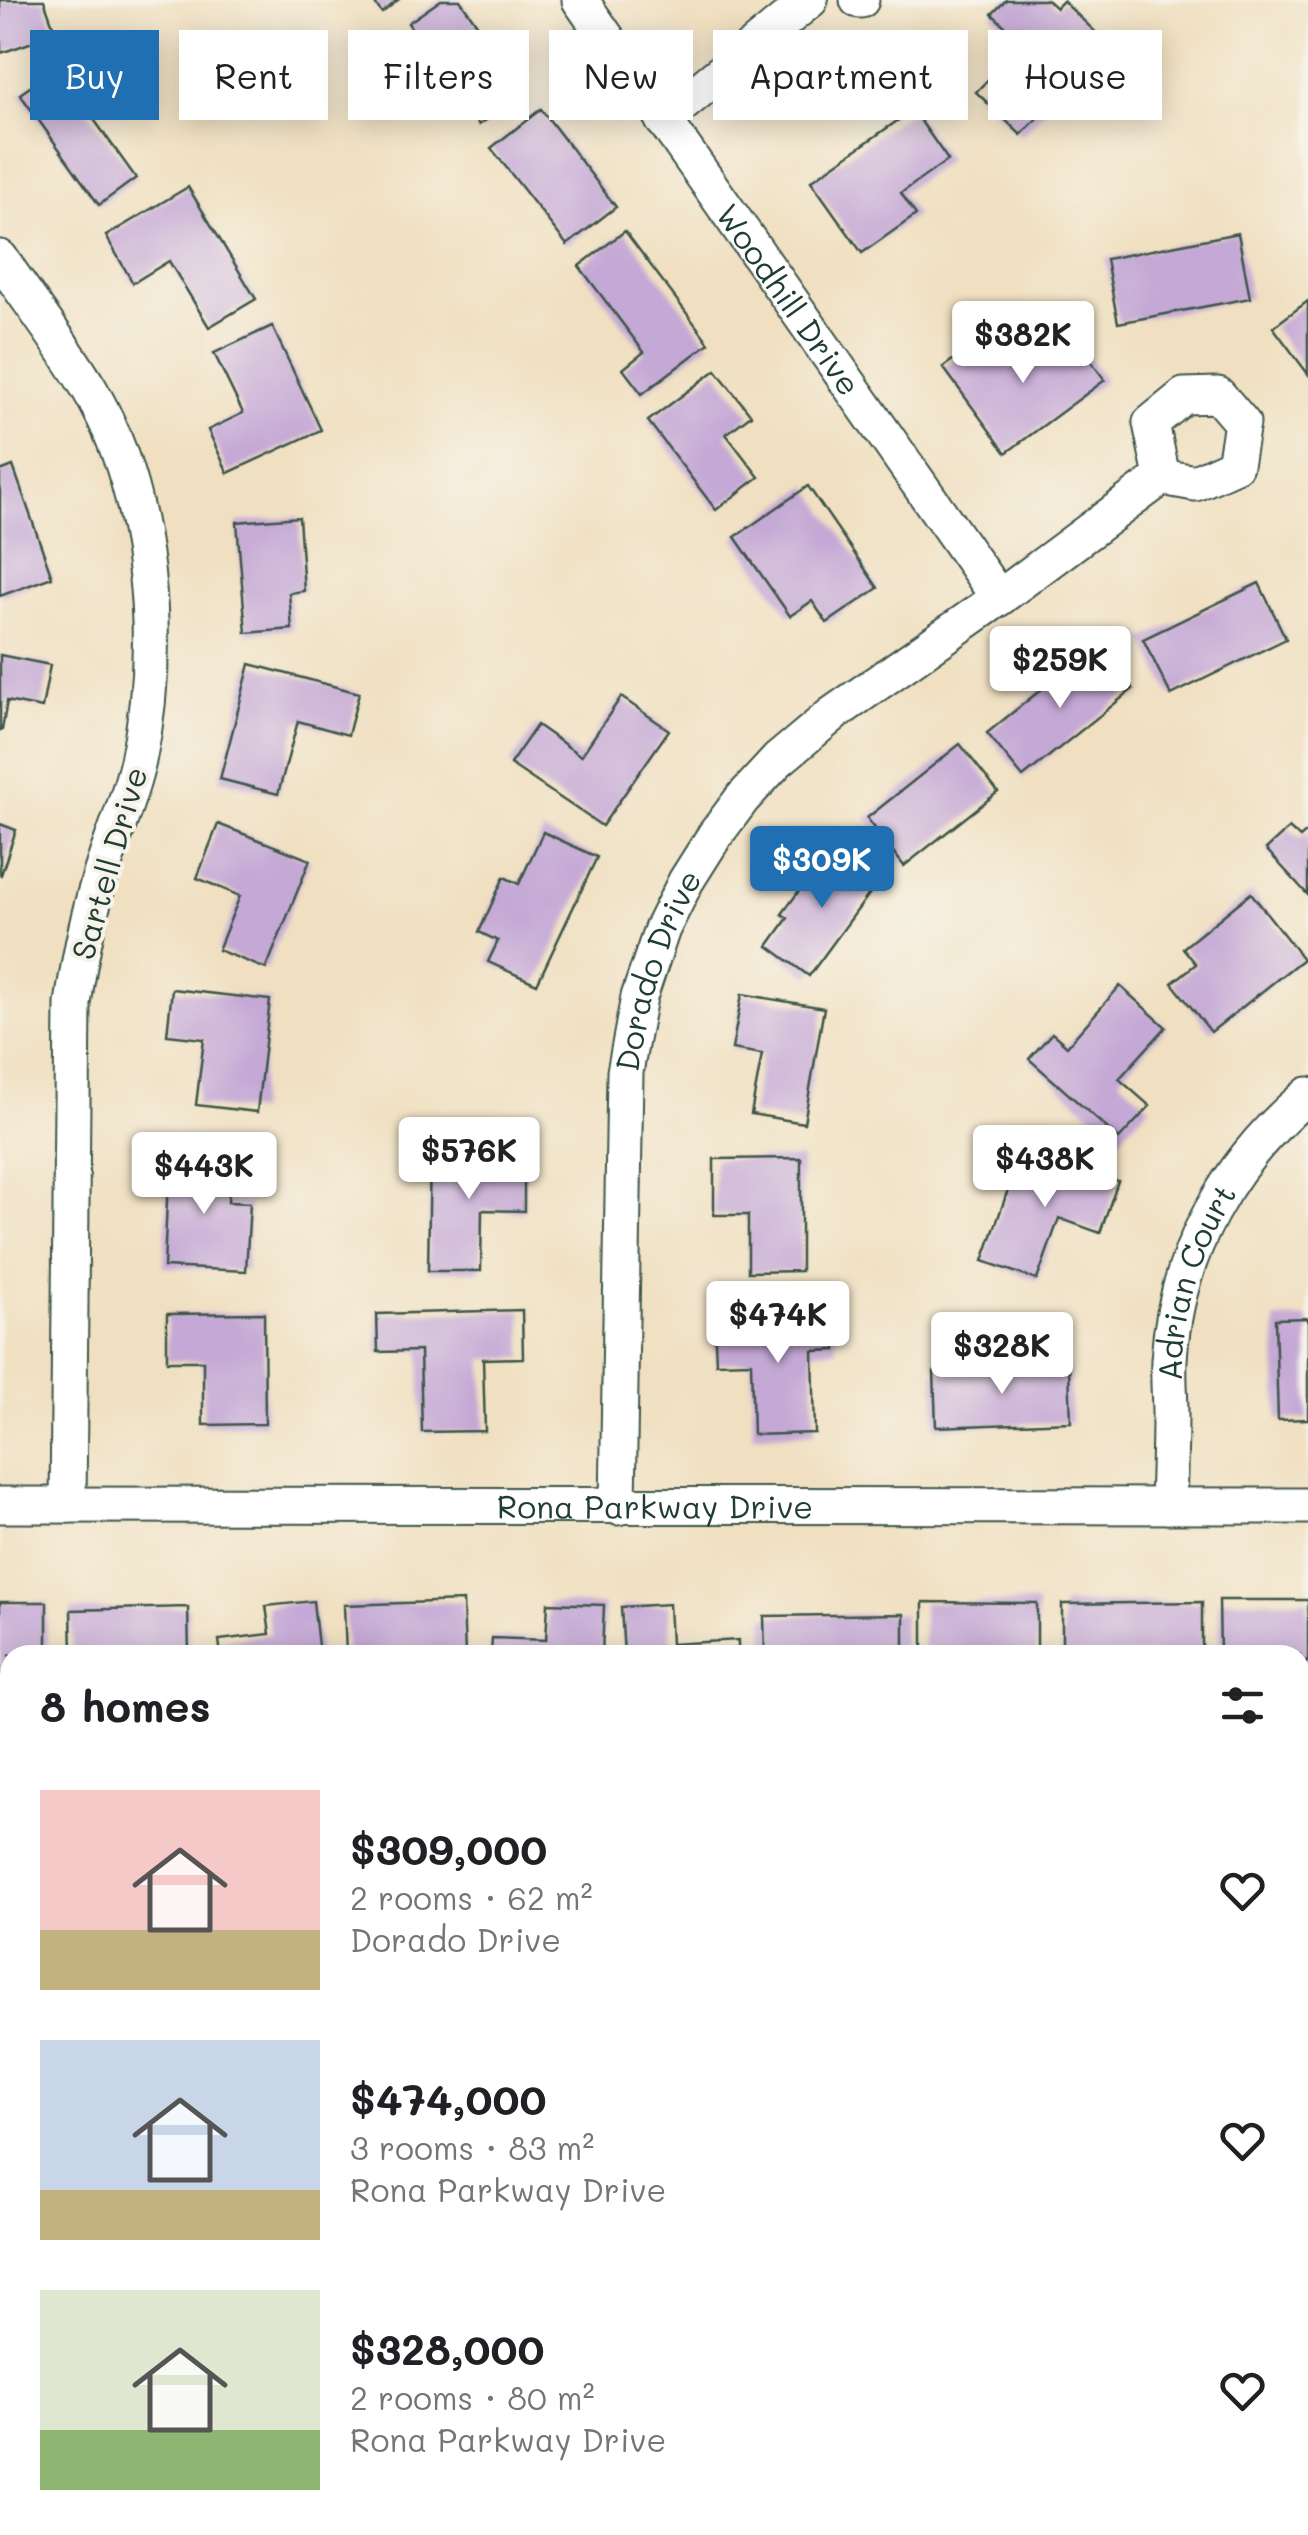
<!DOCTYPE html>
<meta charset="utf-8">
<style>
:root{--surface:#fff;--page:#f2f2f2;--text:#202124;--muted:#757577;--accent:#1f6fb2}
body{margin:0;font-family:Mali,sans-serif;background:var(--page);color:var(--text);height:100vh;display:flex;flex-direction:column;font-size:38px;white-space:nowrap}
*{box-sizing:border-box;margin:0}
p{font-size:32px;color:var(--muted)}
.icon{flex:none;width:55px;height:55px;fill:none;stroke:currentColor;stroke-width:2;stroke-linecap:round;stroke-linejoin:round}
.map{position:relative;flex:1;overflow:hidden}
.side{position:absolute;left:0px;top:1645px;width:1310px;height:890px;display:flex;flex-direction:column;background:var(--surface);border-radius:30px 30px 0 0;box-shadow:0 5px 25px #0003}
.side>*{flex:none}
.guide{position:absolute;left:30px;top:30px;width:1250px;height:90px;display:flex;gap:20px}
.price{position:absolute;translate:-50% -85px;padding:0 22px;border-radius:10px;background:#fff;color:#222;font-size:32px;line-height:65px;filter:drop-shadow(0 2px 5px #0008)}
.price::after{content:'';position:absolute;left:50%;top:60px;width:30px;height:22px;margin-left:-15px;background:inherit;clip-path:polygon(0 0,100% 0,50% 100%)}
.price.selected{background:var(--accent);color:#fff}
ul{padding:0;list-style:none}
li{display:flex;align-items:center;gap:30px;height:250px;padding:0 40px}
li span{display:grid;place-items:center;flex:none;width:280px;height:200px;border-radius:0px;color:#555}
li>.icon{margin-inline-start:auto}
span .icon{width:120px;height:120px;fill:#fffc;stroke-width:1}
li b{font-size:42px}
h2{display:flex;justify-content:space-between;align-items:center;height:120px;padding:0 40px;font-size:42px}
.chip{padding:0 35px;border-radius:0px;background:var(--surface);box-shadow:0 5px 25px #0003;font-size:35px;line-height:90px}
.chip.selected{background:var(--accent);color:#fff}
.map>svg:first-child{display:block}
.building{fill:#c4a8d5}
.lines{fill:none;stroke-linecap:round;stroke-linejoin:round}
.minor-casing{stroke:#3e5549;stroke-width:39}
.minor{stroke:#fff;stroke-width:35}
.labels{text-anchor:middle;dominant-baseline:central;stroke-width:8;stroke-linejoin:round;paint-order:stroke}
.street-label{font-size:32px;fill:#1f3d34;stroke:#f7f3e8}
</style>
<div class="map">
<svg width="1308" height="2535" viewBox="0 0 1308 2535">
<rect width="100%" height="100%" fill="#f7f3e8"/>
<filter id="ink" filterUnits="userSpaceOnUse"><feTurbulence type="fractalNoise" baseFrequency=".01" numOctaves="2"/><feDisplacementMap in="SourceGraphic" scale="20" xChannelSelector="R" yChannelSelector="G"/><feConvolveMatrix kernelMatrix="1 2 1 2 8 2 1 2 1" color-interpolation-filters="sRGB"/></filter>
<filter id="wash" filterUnits="userSpaceOnUse"><feTurbulence type="fractalNoise" baseFrequency=".0048" numOctaves="4" result="noise"/><feDisplacementMap in="SourceGraphic" scale="40" xChannelSelector="R" yChannelSelector="G"/><feGaussianBlur stdDeviation="2.25" result="paint"/><feColorMatrix in="noise" values="0 0 0 0 0 0 0 0 0 0 0 0 0 0 0 0 0 1.4 0 .05"/><feComposite in="paint" operator="in"/></filter>
<g filter="url(#wash)">
<rect width="100%" height="100%" fill="#f0e0c1"/>
<g id="blocks">
<g class="building">
<polygon points="0,0 44,0 56,34 1,53"/>
<polygon points="372,0 398,0 382,13"/>
<polygon points="441,0 460,0 525,93 479,125 408,23"/>
<polygon points="1006,0 1047,0 1056,8 1063,1 1108,44 1021,135 976,92 1023,43 992,14"/>
<polygon points="57,68 136,178 99,205 20,94"/>
<polygon points="541,109 616,207 567,245 491,148"/>
<polygon points="913,110 948,160 901,193 916,215 862,253 811,181"/>
<polygon points="188,187 256,299 209,327 169,261 133,283 106,236"/>
<polygon points="625,231 709,343 642,394 623,369 644,352 579,266"/>
<polygon points="1238,233 1250,298 1118,323 1106,259"/>
<polygon points="1308,301 1308,374 1273,327"/>
<polygon points="272,326 321,430 228,473 208,430 243,413 214,353"/>
<polygon points="1070,333 1105,380 1006,453 943,367 982,339 998,361 1023,343 1034,358"/>
<polygon points="716,370 751,415 726,434 759,477 716,510 648,421"/>
<polygon points="13,466 52,577 0,596 0,471"/>
<polygon points="808,486 878,588 827,623 812,601 790,616 735,537"/>
<polygon points="299,517 304,591 289,593 292,629 246,633 237,522"/>
<polygon points="1259,583 1286,639 1171,695 1143,639"/>
<polygon points="1098,644 1133,689 1023,777 987,733"/>
<polygon points="0,655 50,665 42,708 7,701 2,730 0,730"/>
<polygon points="250,664 359,693 348,735 298,721 278,794 220,779"/>
<polygon points="621,697 669,730 602,826 510,764 537,725 581,756"/>
<polygon points="960,744 998,792 904,866 867,818"/>
<polygon points="0,824 16,830 1,875 0,875"/>
<polygon points="218,824 310,860 266,969 218,950 240,896 197,878"/>
<polygon points="1289,828 1300,838 1308,831 1308,895 1266,849"/>
<polygon points="543,832 597,857 537,984 488,962 498,941 479,932 504,877 519,884"/>
<polygon points="831,848 878,882 809,976 768,946 788,918 782,914"/>
<polygon points="1251,893 1303,959 1211,1032 1172,983 1196,964 1183,948"/>
<polygon points="1120,986 1166,1027 1119,1079 1150,1106 1119,1139 1029,1059 1052,1033 1067,1046"/>
<polygon points="172,989 270,1000 257,1112 196,1105 204,1039 167,1035"/>
<polygon points="742,994 824,1008 804,1123 751,1114 762,1054 732,1049"/>
<polygon points="1023,1147 1118,1181 1100,1233 1059,1218 1037,1280 983,1261"/>
<polygon points="430,1150 524,1151 524,1211 482,1210 481,1271 428,1271"/>
<polygon points="169,1157 231,1160 228,1202 250,1203 246,1271 164,1267"/>
<polygon points="801,1158 801,1271 748,1272 748,1215 714,1215 714,1159"/>
<polygon points="522,1310 523,1358 483,1359 485,1431 422,1432 420,1351 378,1352 377,1314"/>
<polygon points="264,1313 265,1424 203,1425 203,1361 167,1361 167,1314"/>
<polygon points="835,1315 836,1350 813,1351 815,1433 753,1435 751,1362 716,1363 714,1319"/>
<polygon points="1308,1318 1308,1419 1278,1420 1275,1319"/>
<polygon points="1069,1368 1071,1422 936,1427 934,1372"/>
<polygon points="1219,1600 1308,1600 1308,1662 1300,1662 1300,1655 1220,1655"/>
<polygon points="313,1601 319,1655 221,1655 219,1640 270,1634 266,1606"/>
<polygon points="463,1601 465,1655 346,1655 344,1605"/>
<polygon points="0,1602 47,1602 47,1655 10,1655 10,1694 3,1694 3,1679 0,1679"/>
<polygon points="923,1602 1037,1603 1037,1655 923,1655"/>
<polygon points="1202,1602 1202,1655 1062,1655 1062,1604"/>
<polygon points="548,1603 604,1605 602,1655 491,1655 492,1638 546,1640"/>
<polygon points="669,1604 671,1644 738,1640 738,1655 624,1655 621,1607"/>
<polygon points="188,1607 189,1655 72,1655 71,1610"/>
<polygon points="904,1614 904,1655 765,1655 764,1616"/>
<rect x="0" y="1871" width="10" height="92"/>
<polygon points="1300,1915 1308,1916 1308,1972 1300,1971"/>
<polygon points="1300,2168 1308,2169 1308,2233 1300,2232"/>
<polygon points="1039,2525 1161,2525 1183,2535 1047,2535 1036,2530"/>
</g>
</g>
</g>
<g filter="url(#ink)">
<use href="#blocks" fill-opacity="0" stroke="#3e5549" stroke-width="2.5"/>
<g class="lines">
<g class="minor-casing">
<g id="minor">
<path id="s1" d="M580 0 999 598"/>
<polyline points="858,0 861,0"/>
<polyline points="663,120 810,0"/>
<path d="M0 258C30 302 63 345 90 390 151 495 163 645 138 761 130 796 116 829 105 862 89 909 80 955 73 1004L68 1505"/>
<path id="s2" d="M0 1505 1308 1506"/>
<path id="s3" d="M1168 1506C1169 1475 1170 1444 1170 1414 1170 1396 1168 1378 1169 1360 1175 1255 1228 1161 1308 1095"/>
<path id="s4" d="M618 1507 625 1072 639 997 662 929 686 881 715 835 742 799 778 760 833 714 999 598 1162 477 1195 483 1235 465 1242 423 1218 395 1184 396 1151 423 1162 477"/>
<polyline points="0,2055 10,2055"/>
<polyline points="1300,2064 1308,2065"/>
<polyline points="66,2525 66,2535"/>
</g>
</g>
<use href="#minor" class="minor"/>
</g>
</g>
<g class="labels">
<g class="street-label">
<text stroke="none"><textPath href="#s1" startOffset="365">Woodhill Drive</textPath></text>
<text transform="translate(108 863) rotate(-74)">Sartell Drive</text>
<text stroke="none"><textPath href="#s4" startOffset="542">Dorado Drive</textPath></text>
<text stroke="none"><textPath href="#s3" startOffset="228">Adrian Court</textPath></text>
<text stroke="none"><textPath href="#s2" startOffset="655">Rona Parkway Drive</textPath></text>
</g>
</g>
</svg>
<b class="price" style="left:1023px;top:386px">$382K</b>
<b class="price" style="left:1060px;top:711px">$259K</b>
<b class="price selected" style="left:822px;top:911px">$309K</b>
<b class="price" style="left:469px;top:1202px">$576K</b>
<b class="price" style="left:1045px;top:1210px">$438K</b>
<b class="price" style="left:204px;top:1217px">$443K</b>
<b class="price" style="left:778px;top:1366px">$474K</b>
<b class="price" style="left:1002px;top:1397px">$328K</b>
<div class="guide">
<a class="chip selected">Buy</a>
<a class="chip">Rent</a>
<a class="chip">Filters</a>
<a class="chip">New</a>
<a class="chip">Apartment</a>
<a class="chip">House</a>
</div>
<section class="side">
<h2>8 homes<svg class="icon" aria-label="filters" viewBox="0 0 24 24"><path d="M4 7h16M4 17h16"/><circle cx="9" cy="7" r="2"/><circle cx="15" cy="17" r="2"/></svg></h2>
<ul>
<li><span style="background:linear-gradient(#f6c9c9 70%,#c2b280 0)"><svg class="icon" aria-label="home" viewBox="0 0 24 24"><path d="M3 11l9-7 9 7M6 9v11h12V9"/></svg></span><div><b>$309,000</b><p>2 rooms · 62 m²</p><p>Dorado Drive</p></div><svg class="icon" aria-label="heart" viewBox="0 0 24 24"><path d="M12 20l-8-8c-3-5 5-10 8-4 3-6 11-1 8 4z"/></svg></li>
<li><span style="background:linear-gradient(#c9d6e8 75%,#c2b280 0)"><svg class="icon" aria-label="home" viewBox="0 0 24 24"><path d="M3 11l9-7 9 7M6 9v11h12V9"/></svg></span><div><b>$474,000</b><p>3 rooms · 83 m²</p><p>Rona Parkway Drive</p></div><svg class="icon" aria-label="heart" viewBox="0 0 24 24"><path d="M12 20l-8-8c-3-5 5-10 8-4 3-6 11-1 8 4z"/></svg></li>
<li><span style="background:linear-gradient(#dfe7d0 70%,#8fb573 0)"><svg class="icon" aria-label="home" viewBox="0 0 24 24"><path d="M3 11l9-7 9 7M6 9v11h12V9"/></svg></span><div><b>$328,000</b><p>2 rooms · 80 m²</p><p>Rona Parkway Drive</p></div><svg class="icon" aria-label="heart" viewBox="0 0 24 24"><path d="M12 20l-8-8c-3-5 5-10 8-4 3-6 11-1 8 4z"/></svg></li>
</ul>
</section>
</div>
